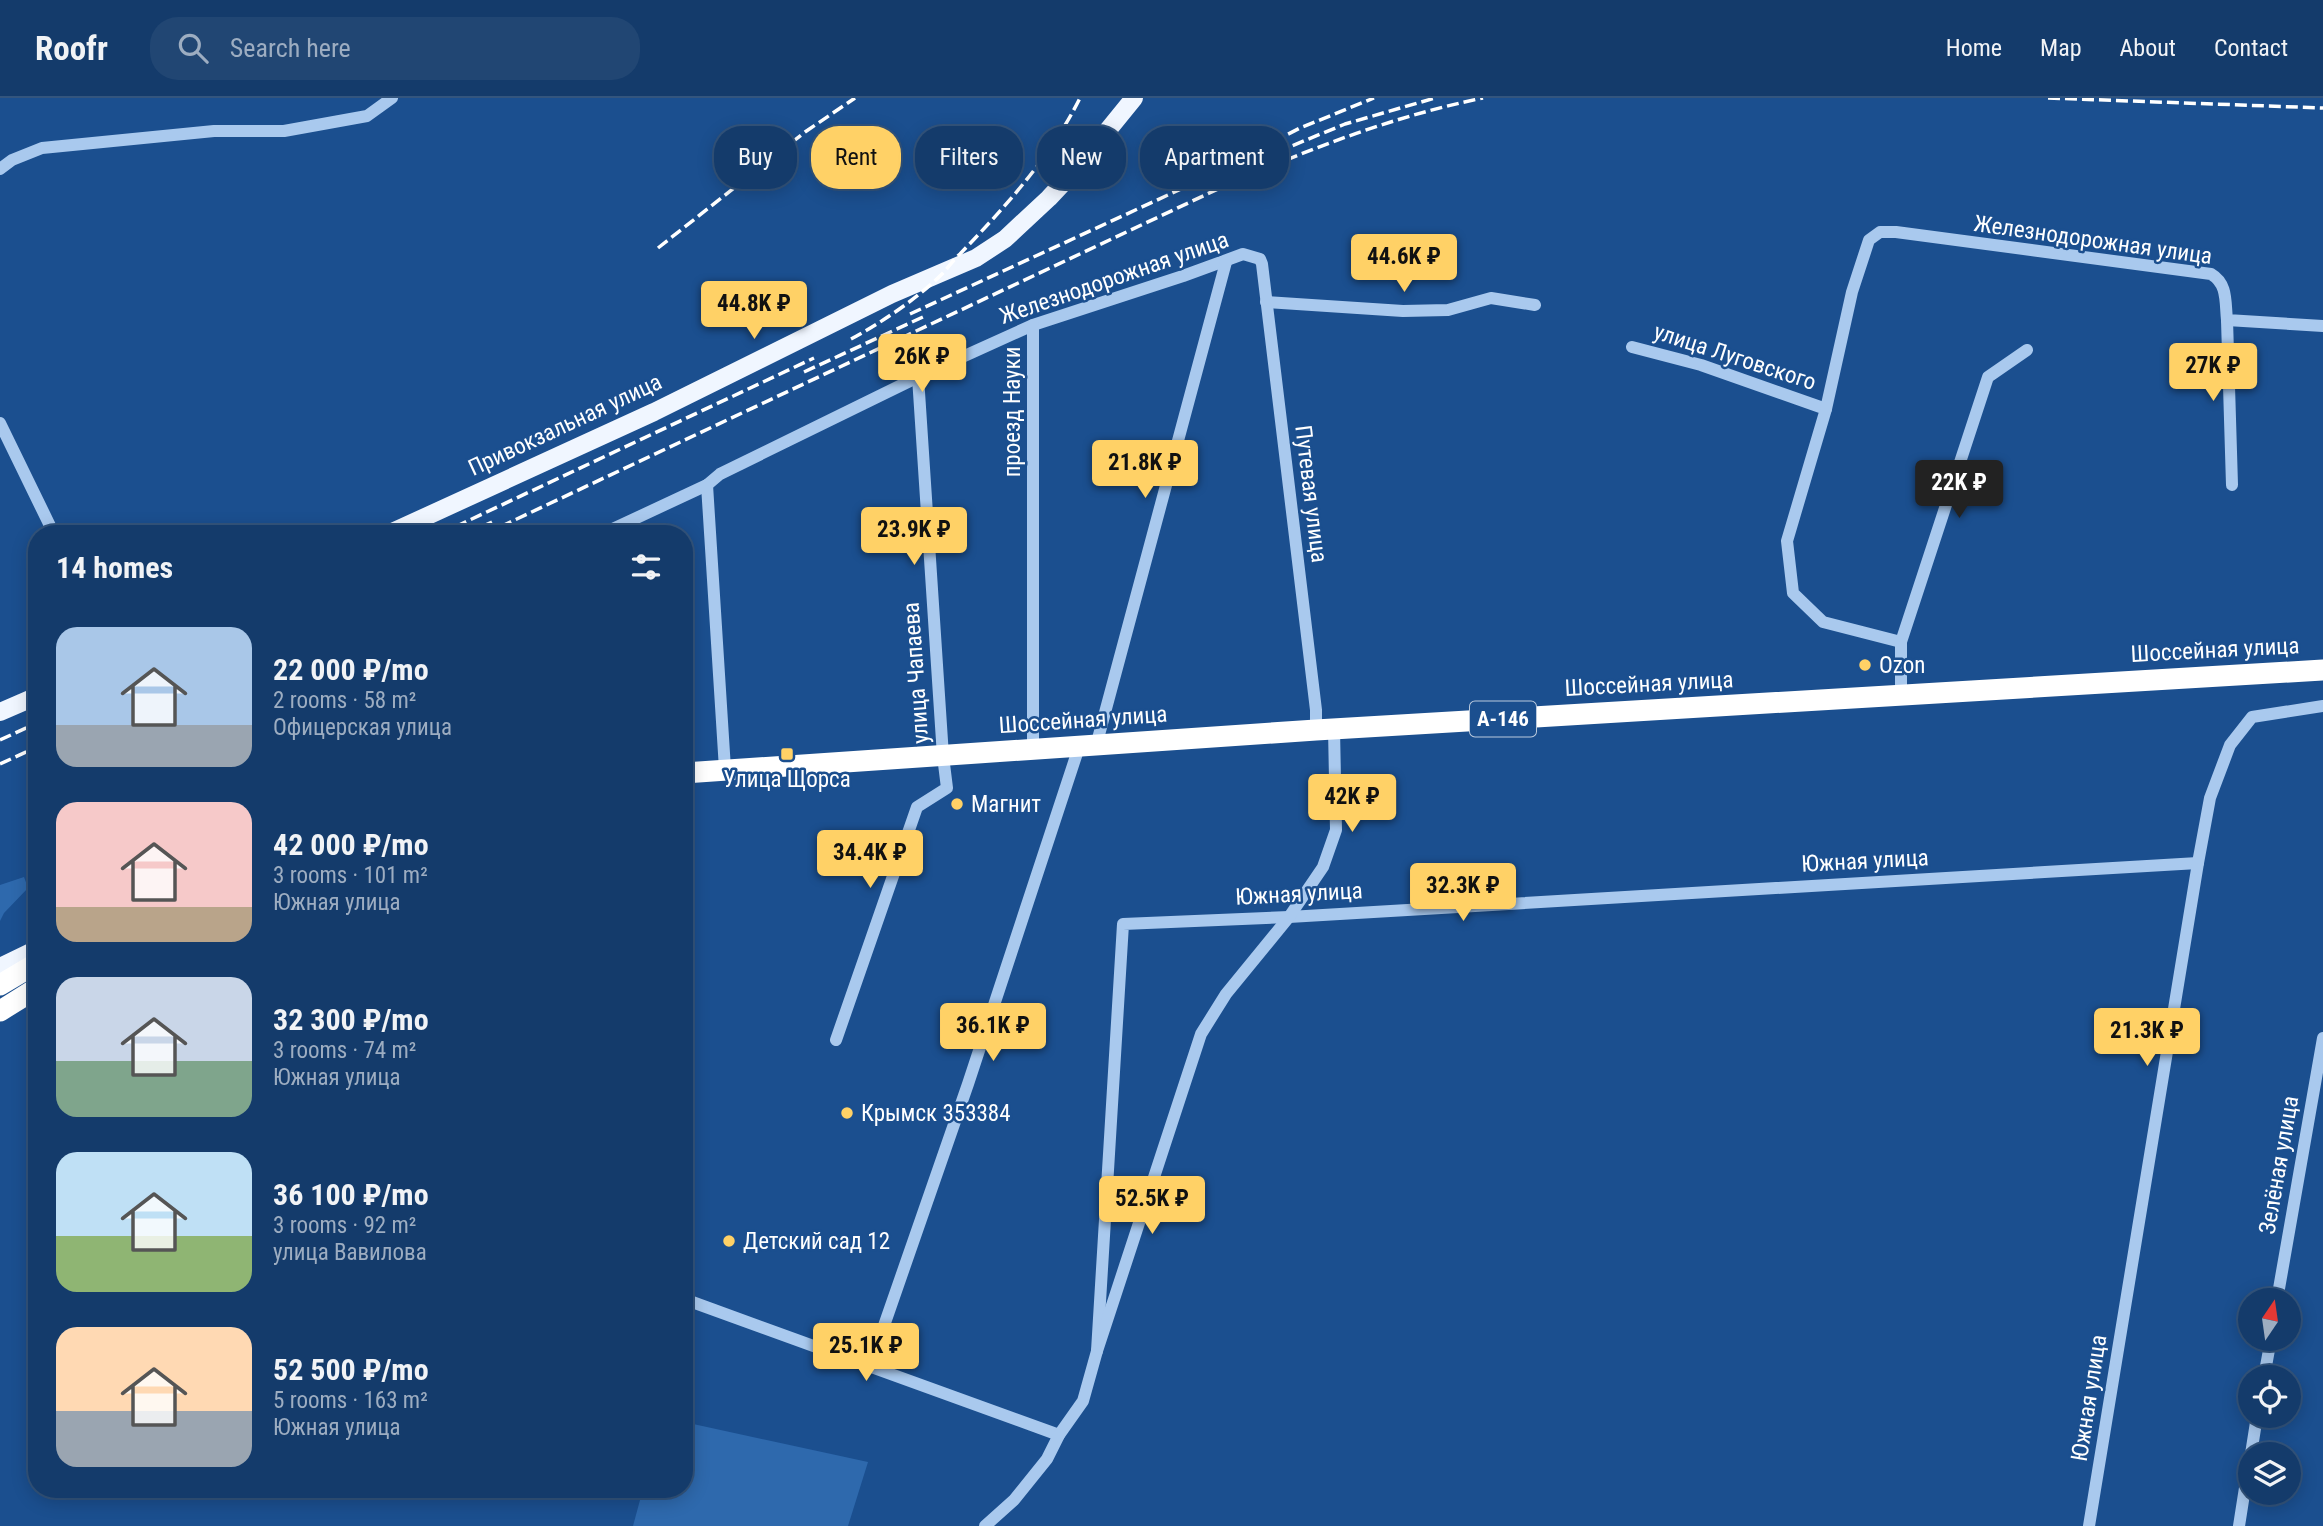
<!DOCTYPE html>
<meta charset="utf-8">
<style>
:root{--surface:#143b6b;--page:#214673;--text:#f1f3f6;--muted:#9dadc1;--line:#33557e;--accent:#ffd166}
body{margin:0;font-family:"Roboto Condensed",sans-serif;background:var(--page);color:var(--text);height:100vh;display:flex;flex-direction:column;font-size:26px;white-space:nowrap}
*{box-sizing:border-box;margin:0}
p{font-size:23px;color:var(--muted)}
.icon{flex:none;width:38px;height:38px;fill:none;stroke:currentColor;stroke-width:2;stroke-linecap:round;stroke-linejoin:round}
.map{position:relative;flex:1;overflow:hidden}
.side{position:absolute;left:28px;top:427px;width:665px;height:973px;display:flex;flex-direction:column;background:var(--surface);border-radius:28px;box-shadow:0 4px 18px #0003,0 0 0 2px var(--line)}
.side>*{flex:none}
.top-card{position:absolute;left:714px;top:28px;width:665px;height:63px;display:flex;gap:14px}
.needle{width:46px;rotate:13deg}
.fabs{position:absolute;left:2238px;top:1190px;display:grid;gap:14px}
.fabs a{display:grid;place-items:center;width:63px;height:63px;border-radius:50%;background:var(--surface);box-shadow:0 4px 18px #0003,0 0 0 2px var(--line);font-size:35px}
.price{position:absolute;translate:-50% -60px;padding:0 16px;border-radius:7px;background:var(--accent);color:#111;font-size:23px;line-height:46px;filter:drop-shadow(0 2px 4px #0008)}
.price::after{content:'';position:absolute;left:50%;top:42px;width:21px;height:16px;margin-left:-10px;background:inherit;clip-path:polygon(0 0,100% 0,50% 100%)}
.price.selected{background:#222;color:#fff}
ul{padding:0;list-style:none}
li{display:flex;align-items:center;gap:21px;height:175px;padding:0 28px}
li span{display:grid;place-items:center;flex:none;width:196px;height:140px;border-radius:21px;color:#555}
li>.icon{margin-inline-start:auto}
span .icon{width:84px;height:84px;fill:#fffc;stroke-width:1}
li b{font-size:30px}
h2{display:flex;justify-content:space-between;align-items:center;height:84px;padding:0 28px;font-size:30px}
.tag{padding:0 24px;border-radius:28px;background:var(--surface);box-shadow:0 4px 18px #0003,0 0 0 2px var(--line);font-size:24px;line-height:63px}
.tag.selected{background:var(--accent);color:#111}
header{display:flex;align-items:center;gap:42px;box-sizing:border-box;height:98px;padding:0 35px;background:var(--surface);border-bottom:2px solid var(--line)}
header strong{font-size:33px}
nav{display:flex;gap:38px;margin-inline-start:auto;font-size:24px}
.search{width:490px;height:63px;background:var(--page);display:flex;align-items:center;gap:18px;box-sizing:border-box;padding:0 24px;border-radius:28px;color:var(--muted);font-size:26px}
.map>svg:first-child{display:block}
.green{fill:#2e69ad}
.lines{fill:none;stroke-linecap:round;stroke-linejoin:round}
.minor{stroke:#a9c9ee;stroke-width:12}
.major{stroke:#f0f6ff;stroke-width:18}
.highway{stroke:#fff;stroke-width:21}
.rail{stroke:#fff;stroke-width:3.5;stroke-dasharray:12 5;stroke-linecap:butt}
.poi-dot{fill:#ffd166;stroke:#1b4f8f;stroke-width:2.5}
.labels{text-anchor:middle;dominant-baseline:central;stroke-width:5;stroke-linejoin:round;paint-order:stroke}
.shield{fill:#1b4f8f;stroke:#bbcadd;stroke-width:2}
.shield-label{font-size:21px;font-weight:bold;fill:#fff}
.street-label{font-size:23px;fill:#fff;stroke:#1b4f8f}
.poi-label{font-size:23px;fill:#fff;stroke:#1b4f8f;text-anchor:start}
</style>
<header>
<strong>Roofr</strong>
<div class="search"><svg class="icon" aria-label="search" viewBox="0 0 24 24"><circle cx="10" cy="10" r="6"/><path d="M15 15l6 6"/></svg>Search here</div>
<nav><a>Home</a><a>Map</a><a>About</a><a>Contact</a></nav>
</header>
<div class="map">
<svg width="2323" height="1428" viewBox="0 0 2323 1428">
<rect width="100%" height="100%" fill="#1b4f8f"/>
<g class="green">
<polygon points="24,779 28,790 4,815 0,823 0,787"/>
<polygon points="684,1324 868,1364 848,1428 633,1428 643,1391 684,1391"/>
</g>
<g class="lines">
<g class="minor">
<polyline points="0,71 12,62 42,50 214,33 284,33 367,18 392,0"/>
<polyline points="1266,204 1403,213 1448,212 1491,200 1535,207"/>
<polyline points="2227,222 2232,387"/>
<polyline points="1632,249 1701,267 1826,311 1787,443 1793,495 1823,524 1901,544"/>
<path d="M1826 311 1852 194 1869 142 1880 134H1896L2211 176C2228 186 2225 204 2227 222L2323 228"/>
<polyline points="0,325 54,436"/>
<polyline points="707,387 725,671"/>
<polyline points="602,436 707,387 720,376 918,279 1033,227 1183,178 1243,156 1260,161 1262,166 1316,612 1316,632"/>
<polyline points="1901,597 1901,544 1988,279 2027,252"/>
<polyline points="1096,648 1226,164"/>
<polyline points="1033,652 1033,227"/>
<polyline points="836,942 917,709 947,690 943,658 918,279"/>
<polyline points="684,1201 1059,1337"/>
<polyline points="2277,1202 2323,940"/>
<polyline points="1097,1253 1123,826 1289,819 2198,765"/>
<polyline points="870,1268 968,986 1079,649"/>
<polyline points="2264,1279 2271,1241"/>
<polyline points="2251,1356 2257,1318"/>
<polyline points="985,1428 1014,1402 1047,1361 1059,1337 1083,1303 1097,1253 1201,936 1226,896 1289,819 1323,769 1336,732 1334,631"/>
<polyline points="2089,1428 2198,765 2210,700 2230,647 2252,619 2323,608"/>
<polyline points="2239,1428 2250,1358"/>
</g>
<g class="major">
<polyline points="388,436 654,314 892,196 976,160 1005,141 1049,100 1078,69 1134,0"/>
<polyline points="0,614 37,598"/>
<polyline points="0,869 37,851"/>
</g>
<g class="highway">
<polyline points="684,675 1316,632 2323,572"/>
<polyline points="0,887 37,865"/>
<polyline points="0,913 37,890"/>
</g>
<g class="rail">
<polyline points="2048,0 2323,10"/>
<polyline points="1273,44 1300,30 1374,0"/>
<polyline points="1277,54 1345,26 1435,0"/>
<polyline points="658,150 805,34 855,0"/>
<polyline points="910,216 1285,43"/>
<path d="M851 241C881 225 918 200 942 176 948 170 953 162 960 156 1005 109 1050 60 1080 0"/>
<polyline points="804,274 925,218"/>
<polyline points="440,436 814,260"/>
<polyline points="466,436 492,424"/>
<path d="M485 436 1220 90C1307 52 1390 19 1483 0"/>
<polyline points="0,642 37,625"/>
<polyline points="0,666 37,649"/>
</g>
</g>
<g class="poi-dot">
<circle cx="1865" cy="567" r="7"/>
<rect x="780" y="649" width="14" height="14" rx="3.5"/>
<circle cx="957" cy="706" r="7"/>
<circle cx="847" cy="1015" r="7"/>
<circle cx="729" cy="1143" r="7"/>
</g>
<g class="labels">
<rect class="shield" x="1470" y="603.5" width="66" height="35" rx="5"/>
<g class="shield-label">
<text x="1503" y="621">А-146</text>
</g>
<g class="street-label">
<text transform="translate(2093 142) rotate(8)">Железнодорожная улица</text>
<text transform="translate(1114 180) rotate(-19)">Железнодорожная улица</text>
<text transform="translate(1735 259) rotate(18)">улица Луговского</text>
<text transform="translate(1012 314) rotate(-90)">проезд Науки</text>
<text transform="translate(565 327) rotate(-25)">Привокзальная улица</text>
<text transform="translate(1311 396) rotate(83)">Путевая улица</text>
<text transform="translate(2215 552) rotate(-3)">Шоссейная улица</text>
<text transform="translate(916 575) rotate(-94)">улица Чапаева</text>
<text transform="translate(1649 586) rotate(-3)">Шоссейная улица</text>
<text transform="translate(1083 622) rotate(-4)">Шоссейная улица</text>
<text transform="translate(1865 763) rotate(-3)">Южная улица</text>
<text transform="translate(1299 796) rotate(-3)">Южная улица</text>
<text transform="translate(2279 1067) rotate(-80)">Зелёная улица</text>
<text transform="translate(2089 1300) rotate(-81)">Южная улица</text>
</g>
<g class="poi-label">
<text x="1879" y="567">Ozon</text>
<text x="787" y="681" text-anchor="middle">Улица Щорса</text>
<text x="971" y="706">Магнит</text>
<text x="861" y="1015">Крымск 353384</text>
<text x="743" y="1143">Детский сад 12</text>
</g>
</g>
</svg>
<div class="fabs">
<a><svg class="needle" viewBox="-14 -14 28 28"><path d="M0-13l5 13h-10z" fill="#e53935"/><path d="M0 13l5-13h-10z" fill="#9dadc1"/></svg></a>
<a><svg class="icon" aria-label="locate" viewBox="0 0 24 24"><circle cx="12" cy="12" r="6"/><path d="M12 2v4M12 18v4M2 12h4M18 12h4"/></svg></a>
<a><svg class="icon" aria-label="layers" viewBox="0 0 24 24"><path d="M12 4l9 5-9 5-9-5zM3 14l9 5 9-5"/></svg></a>
</div>
<b class="price" style="left:1404px;top:196px">44.6K ₽</b>
<b class="price" style="left:754px;top:243px">44.8K ₽</b>
<b class="price" style="left:922px;top:296px">26K ₽</b>
<b class="price" style="left:2213px;top:305px">27K ₽</b>
<b class="price" style="left:1145px;top:402px">21.8K ₽</b>
<b class="price selected" style="left:1959px;top:422px">22K ₽</b>
<b class="price" style="left:914px;top:469px">23.9K ₽</b>
<b class="price" style="left:1352px;top:736px">42K ₽</b>
<b class="price" style="left:870px;top:792px">34.4K ₽</b>
<b class="price" style="left:1463px;top:825px">32.3K ₽</b>
<b class="price" style="left:993px;top:965px">36.1K ₽</b>
<b class="price" style="left:2147px;top:970px">21.3K ₽</b>
<b class="price" style="left:1152px;top:1138px">52.5K ₽</b>
<b class="price" style="left:866px;top:1285px">25.1K ₽</b>
<div class="top-card">
<a class="tag">Buy</a>
<a class="tag selected">Rent</a>
<a class="tag">Filters</a>
<a class="tag">New</a>
<a class="tag">Apartment</a>
</div>
<section class="side">
<h2>14 homes<svg class="icon" aria-label="filters" viewBox="0 0 24 24"><path d="M4 7h16M4 17h16"/><circle cx="9" cy="7" r="2"/><circle cx="15" cy="17" r="2"/></svg></h2>
<ul>
<li><span style="background:linear-gradient(#a9c7e8 70%,#9aa5b1 0)"><svg class="icon" aria-label="home" viewBox="0 0 24 24"><path d="M3 11l9-7 9 7M6 9v11h12V9"/></svg></span><div><b>22 000 ₽/mo</b><p>2 rooms · 58 m²</p><p>Офицерская улица</p></div></li>
<li><span style="background:linear-gradient(#f6c9c9 75%,#b9a48a 0)"><svg class="icon" aria-label="home" viewBox="0 0 24 24"><path d="M3 11l9-7 9 7M6 9v11h12V9"/></svg></span><div><b>42 000 ₽/mo</b><p>3 rooms · 101 m²</p><p>Южная улица</p></div></li>
<li><span style="background:linear-gradient(#c9d6e8 60%,#7fa58c 0)"><svg class="icon" aria-label="home" viewBox="0 0 24 24"><path d="M3 11l9-7 9 7M6 9v11h12V9"/></svg></span><div><b>32 300 ₽/mo</b><p>3 rooms · 74 m²</p><p>Южная улица</p></div></li>
<li><span style="background:linear-gradient(#bfe0f5 60%,#8fb573 0)"><svg class="icon" aria-label="home" viewBox="0 0 24 24"><path d="M3 11l9-7 9 7M6 9v11h12V9"/></svg></span><div><b>36 100 ₽/mo</b><p>3 rooms · 92 m²</p><p>улица Вавилова</p></div></li>
<li><span style="background:linear-gradient(#ffd9b3 60%,#9aa5b1 0)"><svg class="icon" aria-label="home" viewBox="0 0 24 24"><path d="M3 11l9-7 9 7M6 9v11h12V9"/></svg></span><div><b>52 500 ₽/mo</b><p>5 rooms · 163 m²</p><p>Южная улица</p></div></li>
</ul>
</section>
</div>
